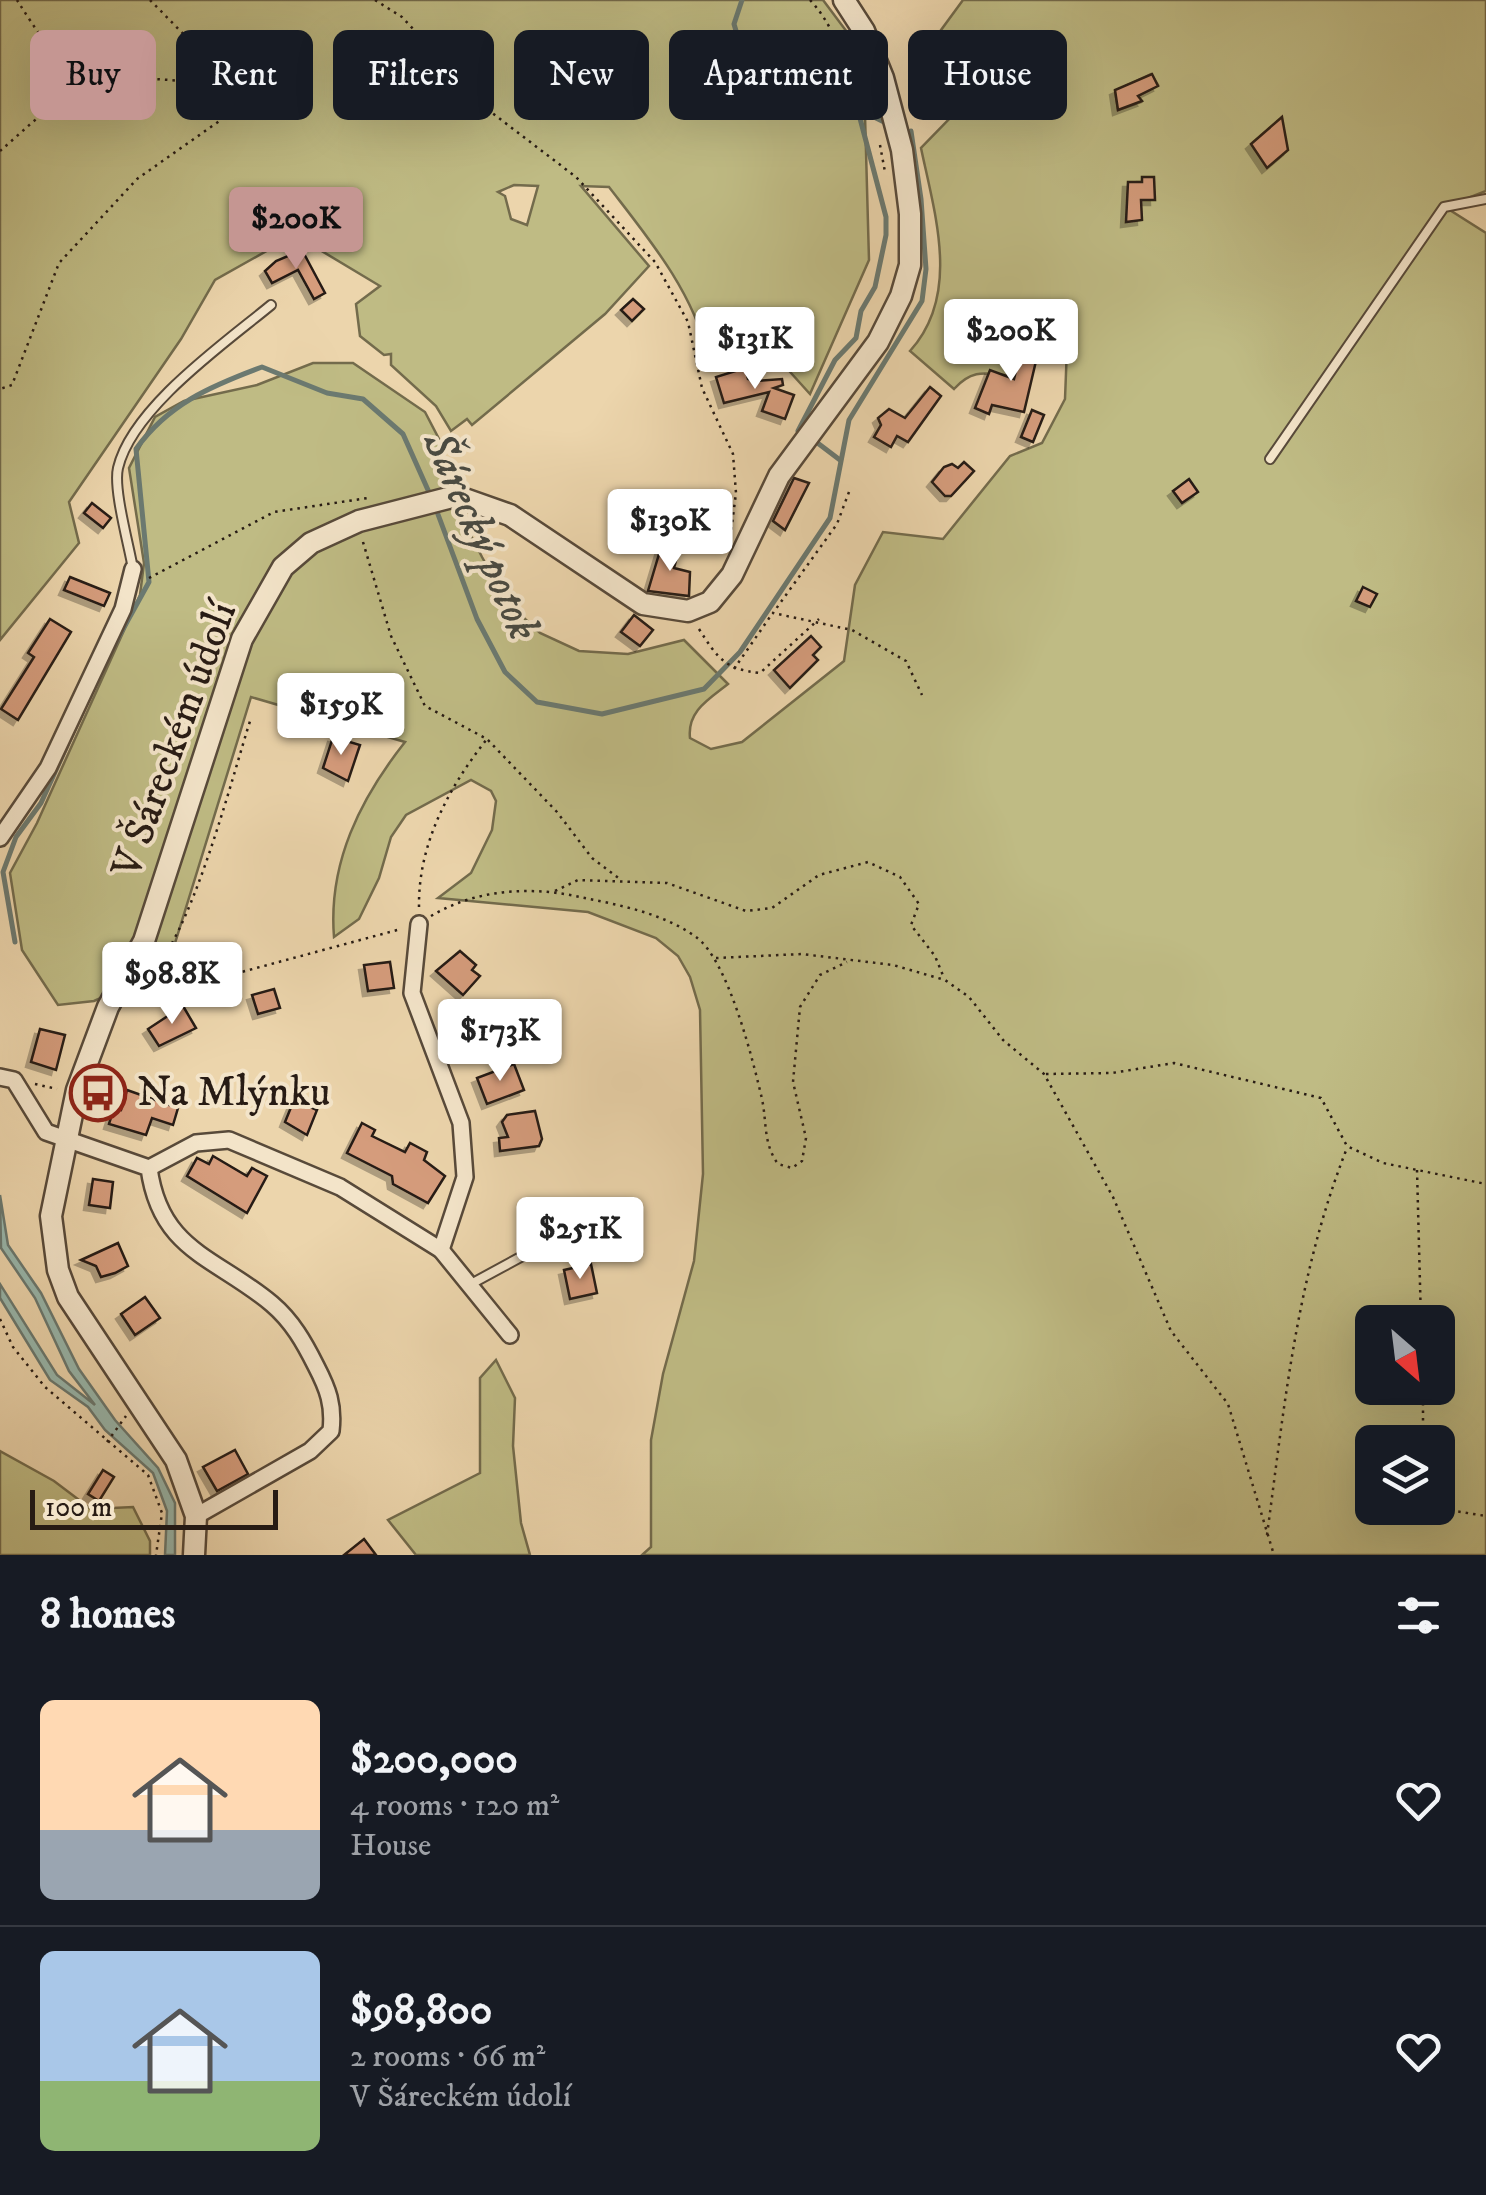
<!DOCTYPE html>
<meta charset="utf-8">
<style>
:root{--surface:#171b24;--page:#20242c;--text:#f1f3f6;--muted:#9ea1a6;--line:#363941;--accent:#c59692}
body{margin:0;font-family:"IM FELL DW Pica",serif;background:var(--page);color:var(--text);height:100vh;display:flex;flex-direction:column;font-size:38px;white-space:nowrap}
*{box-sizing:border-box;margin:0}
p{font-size:32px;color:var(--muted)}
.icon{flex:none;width:55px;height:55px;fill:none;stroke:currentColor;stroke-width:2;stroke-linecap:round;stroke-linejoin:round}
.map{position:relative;height:1555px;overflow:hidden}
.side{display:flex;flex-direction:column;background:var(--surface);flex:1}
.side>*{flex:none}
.guide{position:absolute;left:30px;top:30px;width:1428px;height:90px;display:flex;gap:20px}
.needle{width:65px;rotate:152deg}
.tools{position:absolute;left:1355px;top:1305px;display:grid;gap:20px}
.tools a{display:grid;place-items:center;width:100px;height:100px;border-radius:15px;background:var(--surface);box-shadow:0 10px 40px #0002;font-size:50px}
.scale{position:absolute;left:30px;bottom:25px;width:248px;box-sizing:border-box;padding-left:10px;border:5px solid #271b14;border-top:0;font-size:28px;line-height:35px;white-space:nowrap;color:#271b14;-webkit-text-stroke:8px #f3e4c9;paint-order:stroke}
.price{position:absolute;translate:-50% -85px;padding:0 22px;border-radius:10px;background:#fff;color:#222;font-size:32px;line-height:65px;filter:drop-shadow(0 2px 5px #0008)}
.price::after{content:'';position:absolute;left:50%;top:60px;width:30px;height:22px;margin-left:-15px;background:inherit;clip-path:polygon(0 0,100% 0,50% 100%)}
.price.on{background:var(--accent);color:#111}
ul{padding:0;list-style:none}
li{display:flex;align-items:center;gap:30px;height:250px;padding:0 40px}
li+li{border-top:2px solid var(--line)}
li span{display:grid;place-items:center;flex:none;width:280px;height:200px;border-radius:15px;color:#555}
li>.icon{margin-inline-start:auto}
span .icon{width:120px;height:120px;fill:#fffc;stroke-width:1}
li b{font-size:42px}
h2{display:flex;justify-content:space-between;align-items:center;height:120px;padding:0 40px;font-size:42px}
.tag{padding:0 35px;border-radius:15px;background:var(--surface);box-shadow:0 10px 40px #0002;font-size:35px;line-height:90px}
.tag.on{background:var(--accent);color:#111}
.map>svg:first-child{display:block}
.green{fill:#bfbb84;stroke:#736b4c;stroke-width:2.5;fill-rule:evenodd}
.water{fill:#99b8ad;stroke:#6b7970;stroke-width:2.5}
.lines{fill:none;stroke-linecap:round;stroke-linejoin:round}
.stream{stroke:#6b7970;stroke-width:5}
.building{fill:#d59c7c;stroke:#271b14;stroke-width:2.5;filter:url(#shadow)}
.service-casing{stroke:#584a3a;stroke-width:12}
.minor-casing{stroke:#584a3a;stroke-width:20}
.tertiary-casing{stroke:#584a3a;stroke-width:25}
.path{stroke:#271b14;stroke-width:2.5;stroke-dasharray:2.5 5;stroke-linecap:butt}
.service{stroke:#f3e4c9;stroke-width:8}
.minor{stroke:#f3e4c9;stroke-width:15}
.tertiary{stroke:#f3e4c9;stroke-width:20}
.labels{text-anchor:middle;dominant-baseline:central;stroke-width:8;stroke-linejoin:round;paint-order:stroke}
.street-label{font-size:42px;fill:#271b14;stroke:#f3e4c9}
.poi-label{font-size:42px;fill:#271b14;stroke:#f3e4c9;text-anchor:start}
.water-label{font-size:45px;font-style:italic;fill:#494a42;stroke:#f3e4c9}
</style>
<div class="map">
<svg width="1486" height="1555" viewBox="0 0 1486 1555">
<defs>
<filter id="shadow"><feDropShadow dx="-5" dy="5" stdDeviation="0" flood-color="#0004"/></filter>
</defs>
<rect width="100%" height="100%" fill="#ecd5ac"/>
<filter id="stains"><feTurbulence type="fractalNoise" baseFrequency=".002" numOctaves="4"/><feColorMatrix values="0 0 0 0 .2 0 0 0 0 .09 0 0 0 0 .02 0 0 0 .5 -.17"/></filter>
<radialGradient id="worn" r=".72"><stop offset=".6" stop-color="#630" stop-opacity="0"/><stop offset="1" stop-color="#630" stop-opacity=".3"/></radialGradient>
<g class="green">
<path d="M0 0H823L850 36 864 79 869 260 810 394 764 343 708 355C692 290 649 239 609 187L581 186 649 266 605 314 472 425 467 419 451 431 436 406 391 365V354L384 355 360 336 356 304 380 286 295 235 215 280 181 339 69 502 79 543 0 640ZM514 185 538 186 527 225 511 219 505 196 498 192Z"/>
<path d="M963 0H1486V191L1445 207 1486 233V1555H642L651 1547V1440L663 1374 694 1261 703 1174 700 1010 690 977 678 956 656 938 588 912 438 898 471 873 492 830 496 801 491 791 471 780 406 815 391 837 379 878 359 919 334 937C328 863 360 799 405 742L251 697 167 969 94 1001 58 1005 22 950 10 873 37 823 140 595 144 563 129 468 155 417 184 401 257 385 313 363H353L425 412 439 439 446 487 482 557 507 602 540 633 579 651 628 654 684 640 728 684C709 699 687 711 690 738L711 749 742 742 844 661 855 585 883 532 943 539 1010 456 1042 443 1065 399 1067 347 1023 341 1015 376C989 375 975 366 954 389L910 351C961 295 935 215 921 148L991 76 933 41ZM1151 74 1158 85 1138 96 1141 102 1118 110 1115 91ZM1372 1322H1438V1388H1372ZM1372 1442H1438V1508H1372Z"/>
<polygon points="496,1360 515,1398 513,1446 521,1523 530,1555 416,1555 388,1520 480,1473 480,1378"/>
<polygon points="0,1451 54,1481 91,1509 133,1507 150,1541 150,1555 0,1555"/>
</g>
<polygon class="water" points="0,1195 8,1245 41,1293 79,1369 115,1420 158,1468 175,1503 175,1555 165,1555 167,1511 153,1473 105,1430 88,1407 50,1380 0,1298 0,1284 57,1375 95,1405 69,1371 35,1298 1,1248"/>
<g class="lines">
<g class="stream">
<polyline points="742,0 734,24 739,41 777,36 791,50 792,81 820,70 852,88 886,217 886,235 875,287 861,311 856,338 835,360 798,431 801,433"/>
<polyline points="858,109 886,123"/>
<polyline points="811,438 840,460"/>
<polyline points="436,509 477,619 505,672 537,702 602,714 704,689 740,652 830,518 849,420 922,301 926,269 921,199 911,131"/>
<path d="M112 649 149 582 136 449C168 404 211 386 262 367L327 393 363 399 403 434 432 499"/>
<polyline points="15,942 3,872 16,837 41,803 84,708"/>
</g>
</g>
<g class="building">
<polygon points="1152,74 1158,86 1138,96 1142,101 1118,110 1115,90"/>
<polygon points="1282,117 1288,150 1267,168 1251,144"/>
<polygon points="1142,177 1154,177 1155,200 1141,200 1142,220 1126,222 1128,182 1142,182"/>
<polygon points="302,250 325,293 314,299 298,270 272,283 265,271 276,261"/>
<polygon points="633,299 644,309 632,321 621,310"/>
<polygon points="1023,341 1040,344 1024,412 992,405 989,414 975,408 990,370 1014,379"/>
<polygon points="745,368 748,379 756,381 782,379 783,385 774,388 794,395 785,419 762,411 769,392 724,403 716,377"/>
<polygon points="930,387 941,396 908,442 897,436 891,447 874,437 881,425 878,418 889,409 905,418"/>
<polygon points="1032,410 1044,415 1033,442 1021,437"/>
<polygon points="964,462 974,471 951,496 945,496 932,482 944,467 952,464 958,468"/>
<polygon points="794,478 809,483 785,530 773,521"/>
<polygon points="1189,479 1198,492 1182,503 1173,491"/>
<polygon points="92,503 111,518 103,528 84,513"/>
<polygon points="662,544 679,549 674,568 690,572 689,596 648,591"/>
<polygon points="70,577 110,593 104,606 64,590"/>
<polygon points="1363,587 1377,594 1370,607 1356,601"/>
<polygon points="634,615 653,630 640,646 621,632"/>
<polygon points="50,619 71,632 18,720 1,709 34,657 28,653"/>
<polygon points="811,636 821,647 813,655 818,660 790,688 774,670"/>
<polygon points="333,737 360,745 348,781 323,768"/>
<polygon points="460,951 476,965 472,970 480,976 463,995 436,971"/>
<polygon points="390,962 394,988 368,991 364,965"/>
<polygon points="274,989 280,1008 258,1014 252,995"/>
<polygon points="183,1006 196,1028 159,1046 148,1029"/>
<polygon points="40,1029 65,1035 56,1070 31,1062"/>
<polygon points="514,1064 524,1090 487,1104 477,1078"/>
<polygon points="127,1090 178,1108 173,1125 152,1118 146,1135 109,1124 114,1108 121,1110"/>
<polygon points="294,1100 317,1110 307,1135 285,1122"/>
<polygon points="535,1111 542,1139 539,1146 500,1151 499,1138 508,1137 502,1122 507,1115"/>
<polygon points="362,1123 375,1130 372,1136 405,1152 410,1143 427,1152 424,1160 445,1176 428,1203 393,1184 392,1176 347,1153"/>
<polygon points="213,1156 247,1176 252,1168 267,1176 247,1213 187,1176 197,1158 209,1164"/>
<polygon points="93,1179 113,1182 110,1208 89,1205"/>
<polygon points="118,1243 128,1266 115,1273 101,1277 96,1266 81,1260"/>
<polygon points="591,1264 597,1293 570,1299 564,1270"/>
<polygon points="145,1297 160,1318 135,1335 121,1314"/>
<polygon points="235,1450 248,1474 217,1491 203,1467"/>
<polygon points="103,1470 114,1477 99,1501 88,1494"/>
<polygon points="364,1539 376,1555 344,1555"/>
</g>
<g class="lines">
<g class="service-casing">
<g id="service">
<polyline points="1270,459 1444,207 1486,199"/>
<path d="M133 569C129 545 113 489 118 468 132 408 225 343 271 305"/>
<polyline points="471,1284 541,1246 620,1236"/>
</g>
</g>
<g class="minor-casing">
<g id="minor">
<polyline points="0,838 48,768 123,609 133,569"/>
<polyline points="419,924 412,993 461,1123 465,1177 441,1250"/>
<path d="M0 1077 14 1080 46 1132 149 1168C160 1251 216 1257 272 1304 292 1321 304 1342 316 1366 328 1389 334 1405 331 1431L310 1451 196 1516"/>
<polyline points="149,1168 196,1143 229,1140 340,1187 441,1250 510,1335"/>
</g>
</g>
<g class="tertiary-casing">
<polyline id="tertiary" points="194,1555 196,1516 176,1460 68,1297 58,1270 51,1216 77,1090 108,1007 144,941 242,639 283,567 311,543 359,521 456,496 510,515 643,604 688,611 710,602 732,575 779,476 878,342 901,296 910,265 910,214 902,150 883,78 864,31 844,0"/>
</g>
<g class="path">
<path d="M17 0C35 29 60 65 83 89"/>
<polyline points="150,0 203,54 223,83"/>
<polyline points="375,0 402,17 487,109 576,177 655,262 688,322 702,388 733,454 736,493 731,532"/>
<path d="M810 0C841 33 843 73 871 105"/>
<polyline points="880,145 885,172"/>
<path d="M0 151C27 128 55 98 89 86 129 72 182 82 224 85L234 98 225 117 137 179 59 263 12 385 0 389"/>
<polyline points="849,492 837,524 773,613 852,630 906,661 922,695"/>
<polyline points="363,542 391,636 425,706 487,739 557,812 592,858 621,880"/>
<polyline points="149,578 274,512 368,498"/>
<path d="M699 629C718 659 725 669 760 673L819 619"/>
<polyline points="734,669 772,614"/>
<polyline points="555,891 578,880 667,883 746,911 772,908 819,875 868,862 900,877 919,904 911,925 935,956 944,978"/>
<path d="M419 907C418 844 449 787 487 739"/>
<path d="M431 916C476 889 531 886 580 897 619 905 663 913 696 937 728 960 753 1060 762 1099 767 1123 763 1143 778 1164L792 1168 802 1161 806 1138 793 1082 800 1007 820 975 847 962"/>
<polyline points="716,958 802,954 893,965 945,980 969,997 1003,1040 1044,1074 1113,1197 1171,1331 1228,1404 1274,1555"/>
<path d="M145 979C190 944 232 777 251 718"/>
<polyline points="134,1001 401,929"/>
<polyline points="1046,1074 1112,1073 1174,1063 1321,1098 1347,1146 1383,1163 1486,1184"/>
<polyline points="35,1084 57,1089"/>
<polyline points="1417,1170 1421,1322"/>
<polyline points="0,1319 13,1347 45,1387 148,1475 162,1513 156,1555"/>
<polyline points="1423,1388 1423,1442"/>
<polyline points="107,1442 126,1416"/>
<polyline points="1436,1508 1486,1516"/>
<path d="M1267 1535C1285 1401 1297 1275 1347 1148"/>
</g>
<use href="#service" class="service"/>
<use href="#minor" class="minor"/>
<use href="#tertiary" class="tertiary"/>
</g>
<defs>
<g id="bus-ring" transform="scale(2.875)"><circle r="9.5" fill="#f3e4c9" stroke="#8f2418" stroke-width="1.5"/><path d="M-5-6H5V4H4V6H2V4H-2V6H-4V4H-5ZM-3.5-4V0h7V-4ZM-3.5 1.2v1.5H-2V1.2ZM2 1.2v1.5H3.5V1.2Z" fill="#8f2418"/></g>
</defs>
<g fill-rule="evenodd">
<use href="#bus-ring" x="98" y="1093"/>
</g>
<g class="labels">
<g class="street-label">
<text transform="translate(175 740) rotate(-70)">V Šáreckém údolí</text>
</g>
<g class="poi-label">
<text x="137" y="1093">Na Mlýnku</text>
</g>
<g class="water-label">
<text transform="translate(480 536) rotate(66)">Šárecký potok</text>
</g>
</g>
<rect width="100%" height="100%" filter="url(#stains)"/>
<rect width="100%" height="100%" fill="url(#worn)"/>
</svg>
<div class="tools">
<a><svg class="needle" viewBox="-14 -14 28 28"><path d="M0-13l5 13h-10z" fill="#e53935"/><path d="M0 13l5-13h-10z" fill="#9ea1a6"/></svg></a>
<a><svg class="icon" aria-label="layers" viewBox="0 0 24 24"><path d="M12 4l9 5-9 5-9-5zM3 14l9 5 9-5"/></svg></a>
</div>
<div class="scale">100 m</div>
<b class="price on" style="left:296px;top:272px">$200K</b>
<b class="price" style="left:1011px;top:384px">$200K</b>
<b class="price" style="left:755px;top:392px">$131K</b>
<b class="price" style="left:670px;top:574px">$130K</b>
<b class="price" style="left:341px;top:758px">$159K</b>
<b class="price" style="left:172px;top:1027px">$98.8K</b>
<b class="price" style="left:500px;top:1084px">$173K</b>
<b class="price" style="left:580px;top:1282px">$251K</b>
<div class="guide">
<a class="tag on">Buy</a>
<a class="tag">Rent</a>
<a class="tag">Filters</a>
<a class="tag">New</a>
<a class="tag">Apartment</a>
<a class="tag">House</a>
</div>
</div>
<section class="side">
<h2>8 homes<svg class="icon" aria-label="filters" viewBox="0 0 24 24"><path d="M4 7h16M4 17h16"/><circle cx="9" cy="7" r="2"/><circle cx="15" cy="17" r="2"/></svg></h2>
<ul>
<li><span style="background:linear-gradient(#ffd9b3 65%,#9aa5b1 0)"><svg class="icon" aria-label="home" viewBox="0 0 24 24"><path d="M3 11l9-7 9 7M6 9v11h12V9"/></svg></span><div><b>$200,000</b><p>4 rooms · 120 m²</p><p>House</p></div><svg class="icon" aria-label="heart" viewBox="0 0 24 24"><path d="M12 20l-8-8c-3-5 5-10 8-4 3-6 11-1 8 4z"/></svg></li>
<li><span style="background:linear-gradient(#a9c7e8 65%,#8fb573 0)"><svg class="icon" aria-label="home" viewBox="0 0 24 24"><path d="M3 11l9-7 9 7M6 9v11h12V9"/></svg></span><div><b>$98,800</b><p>2 rooms · 66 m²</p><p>V Šáreckém údolí</p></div><svg class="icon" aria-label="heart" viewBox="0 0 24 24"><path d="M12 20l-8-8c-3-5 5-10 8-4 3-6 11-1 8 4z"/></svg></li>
</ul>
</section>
